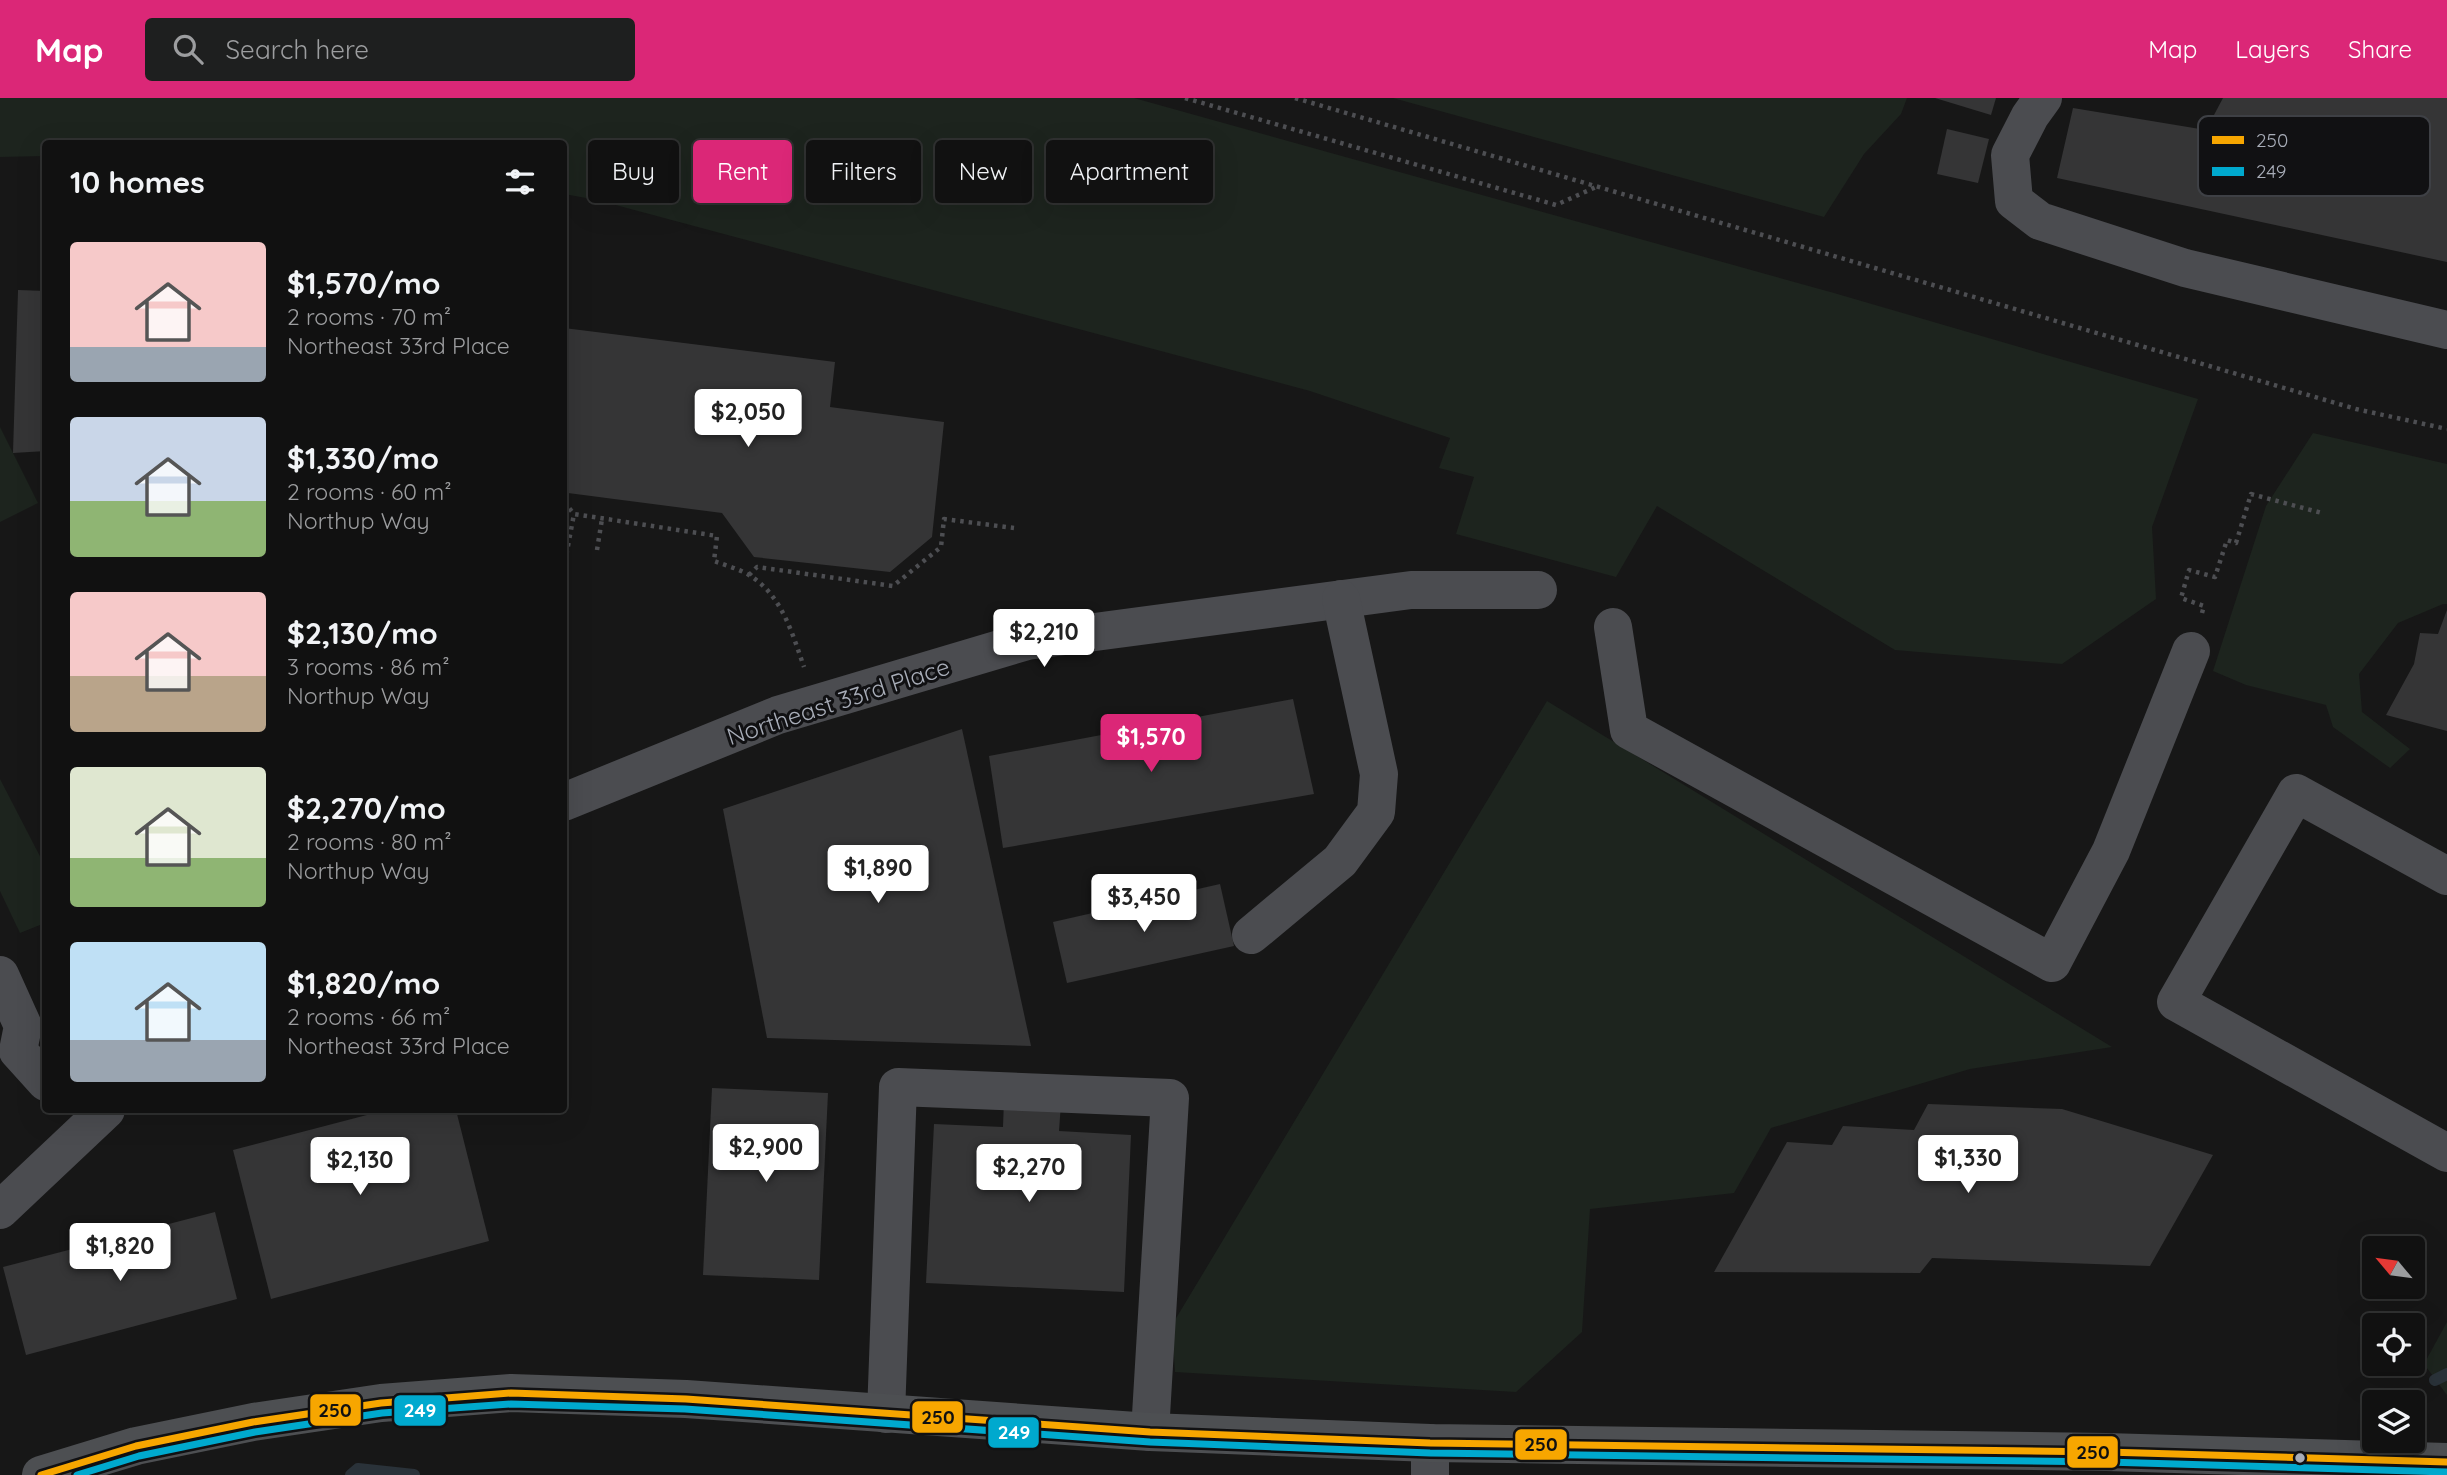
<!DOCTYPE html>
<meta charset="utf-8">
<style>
:root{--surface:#111;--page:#1e1f1f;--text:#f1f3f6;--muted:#9c9d9f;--line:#303131;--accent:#db2777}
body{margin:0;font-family:Quicksand,sans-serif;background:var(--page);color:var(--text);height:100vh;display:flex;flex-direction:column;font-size:26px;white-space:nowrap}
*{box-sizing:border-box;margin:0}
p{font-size:23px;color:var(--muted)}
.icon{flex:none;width:38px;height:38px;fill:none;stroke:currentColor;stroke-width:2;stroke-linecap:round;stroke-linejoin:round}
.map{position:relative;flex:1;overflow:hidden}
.side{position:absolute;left:42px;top:42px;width:525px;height:973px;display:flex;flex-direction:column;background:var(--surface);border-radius:7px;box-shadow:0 7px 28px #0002,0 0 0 2px var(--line)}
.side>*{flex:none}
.hud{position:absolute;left:588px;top:42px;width:665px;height:63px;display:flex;gap:14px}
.needle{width:46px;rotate:299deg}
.tools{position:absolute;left:2362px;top:1138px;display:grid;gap:14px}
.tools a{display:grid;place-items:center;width:63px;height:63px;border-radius:7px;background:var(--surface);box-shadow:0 7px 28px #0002,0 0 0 2px var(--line);font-size:35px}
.price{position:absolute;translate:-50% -60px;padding:0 16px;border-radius:7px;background:#fff;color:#222;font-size:23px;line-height:46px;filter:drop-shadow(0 2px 4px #0008)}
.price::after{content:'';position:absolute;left:50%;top:42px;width:21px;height:16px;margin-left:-10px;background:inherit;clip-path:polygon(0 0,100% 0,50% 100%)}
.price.current{background:var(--accent);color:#fff}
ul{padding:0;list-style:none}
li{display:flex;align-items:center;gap:21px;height:175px;padding:0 28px}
li span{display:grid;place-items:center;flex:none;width:196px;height:140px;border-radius:7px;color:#555}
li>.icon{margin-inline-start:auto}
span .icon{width:84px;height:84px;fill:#fffc;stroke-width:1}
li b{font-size:30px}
h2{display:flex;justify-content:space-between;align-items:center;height:84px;padding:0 28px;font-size:30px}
.chip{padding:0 24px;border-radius:7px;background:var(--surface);box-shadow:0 7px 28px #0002,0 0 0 2px var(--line);font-size:24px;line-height:63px}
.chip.current{background:var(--accent);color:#fff}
header{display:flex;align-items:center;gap:42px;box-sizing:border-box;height:98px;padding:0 35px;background:var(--accent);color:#fff}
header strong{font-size:33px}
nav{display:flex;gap:38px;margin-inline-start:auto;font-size:24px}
.search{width:490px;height:63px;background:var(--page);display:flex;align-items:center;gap:18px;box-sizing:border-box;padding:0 24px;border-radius:7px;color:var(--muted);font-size:26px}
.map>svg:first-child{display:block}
.green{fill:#1d241e}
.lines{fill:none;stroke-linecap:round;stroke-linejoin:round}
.stream{stroke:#2a3239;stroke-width:12}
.building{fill:#353536}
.path{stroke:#4d4e52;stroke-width:4.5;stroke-dasharray:3.5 5;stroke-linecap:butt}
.minor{stroke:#4b4c50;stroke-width:38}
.major{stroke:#4d4f52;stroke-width:38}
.bus-1-casing{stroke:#111113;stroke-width:12}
.bus-2-casing{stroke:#111113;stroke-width:12}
.bus-1{stroke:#f7a600;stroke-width:7}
.bus-2{stroke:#00a9ce;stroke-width:7}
.bus-dot{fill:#a8adb8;stroke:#111113;stroke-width:2.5}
.labels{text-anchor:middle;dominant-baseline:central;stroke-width:6;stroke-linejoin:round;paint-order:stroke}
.street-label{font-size:24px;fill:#a8adb8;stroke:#111113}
.key{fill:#111113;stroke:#3e4045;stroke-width:2}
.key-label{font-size:19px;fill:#a8adb8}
.line-badge{stroke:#111113;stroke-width:2.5}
.badge-label{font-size:19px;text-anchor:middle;font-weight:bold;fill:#fff}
.pale-badge-label{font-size:19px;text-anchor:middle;font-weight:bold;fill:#111}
</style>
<header>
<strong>Map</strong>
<div class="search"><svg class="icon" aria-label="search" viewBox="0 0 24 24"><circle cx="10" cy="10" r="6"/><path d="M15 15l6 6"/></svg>Search here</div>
<nav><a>Map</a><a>Layers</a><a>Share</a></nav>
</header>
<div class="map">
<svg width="2447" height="1377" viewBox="0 0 2447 1377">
<rect width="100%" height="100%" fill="#171717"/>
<g class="green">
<polygon points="0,0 1134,0 1834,195 2198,301 2152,429 2156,501 2062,566 1895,552 1657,408 1616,479 1456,436 1474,379 1439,370 1450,340 1310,293 597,102 564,96 564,46 46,46 45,58 0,59"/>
<polygon points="1393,0 1907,0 1901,16 1864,56 1824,119"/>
<polygon points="0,329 38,405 0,424"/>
<polygon points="2313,335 2447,366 2447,506 2443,506 2398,525 2359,576 2362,614 2410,651 2390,670 2333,629 2326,607 2246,587 2213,573 2266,408"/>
<polygon points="1547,603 2112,949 1970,971 1771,1030 1734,1095 1590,1111 1582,1234 1516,1294 1175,1274 1172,1227"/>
<polygon points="0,681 45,768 45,825 20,835 0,793"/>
<polygon points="2447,1224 2447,1297 2424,1266"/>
</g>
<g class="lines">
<g class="stream">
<polyline points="2435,1282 2447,1276"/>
<polyline points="351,1377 358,1371 414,1377"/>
</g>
</g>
<g class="building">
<polygon points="1935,0 1996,0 1991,17"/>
<polygon points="2223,0 2447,0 2447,164 2057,80 2073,10 2206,32"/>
<polygon points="1947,31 1989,41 1978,85 1937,76"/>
<polygon points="18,192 46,193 46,353 13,355"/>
<polygon points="564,230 835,264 830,309 944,324 932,439 890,474 754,459 722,415 568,395 564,389"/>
<polygon points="2447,512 2447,633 2386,617 2414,566 2420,535 2438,536"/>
<polygon points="1293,601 1314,696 1003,750 989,658"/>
<polygon points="962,631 1031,948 767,940 723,711"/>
<polygon points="1220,786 1234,848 1067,885 1053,824"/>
<polygon points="712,990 828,995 819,1182 703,1177"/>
<polygon points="1004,1002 1061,1005 1059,1033 1131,1037 1124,1194 926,1185 934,1026 1003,1029"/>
<polygon points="1928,1006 2062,1011 2213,1057 2150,1168 1932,1160 1920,1175 1714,1174 1787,1044 1832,1047 1843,1028 1914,1032"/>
<polygon points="386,1012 456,1012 489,1143 271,1201 233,1052"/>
<polygon points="215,1114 237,1201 26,1257 3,1169"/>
</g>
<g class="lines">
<g class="path">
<polyline points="1185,0 1556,107 1596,89"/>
<polyline points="1295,0 2356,311 2447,331"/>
<polyline points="564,404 574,416"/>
<polyline points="597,452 602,421"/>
<path d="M564 464H565L574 416 717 438 714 463C725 467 739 471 749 477 782 497 792 535 804 569"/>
<polyline points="749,477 757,469 893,488 941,449 944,421 1014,430"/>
<polyline points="2202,515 2204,508 2181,500 2189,472 2215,479 2227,442 2236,445 2251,396 2322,415"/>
</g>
<g class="minor">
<polyline points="2043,0 2030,18 2010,57 2014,103 2040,123 2185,170 2447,232"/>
<polyline points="1613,529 1629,632 2052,865 2111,753 2191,553"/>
<polyline points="564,704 778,617 1027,543 1411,492 1538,492"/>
<polyline points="2447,778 2296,695 2176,904 2447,1055"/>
<polyline points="1251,837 1340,763 1376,714 1379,676 1341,501"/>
<polyline points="0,877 23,928 18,953 46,984"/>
<polyline points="0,1112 106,1012"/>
<polyline points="886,1316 898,989 1170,1000 1150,1334"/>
<polyline points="1430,1377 1430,1345"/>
</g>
<polyline class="major" points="41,1377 136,1348 253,1324 381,1305 511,1295 686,1301 1150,1334 1430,1345 2106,1354 2447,1364"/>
<g class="bus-1-casing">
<polyline id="bus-1" points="41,1377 136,1348 253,1324 381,1305 511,1295 686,1301 1150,1334 1430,1345 2106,1354 2447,1364"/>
</g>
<g class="bus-2-casing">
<polyline id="bus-2" points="77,1377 139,1358 255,1334 382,1315 511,1306 685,1311 1150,1344 1430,1355 2106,1364 2447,1374"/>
</g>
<use href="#bus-1" class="bus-1"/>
<use href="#bus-2" class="bus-2"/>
</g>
<circle class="bus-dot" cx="2300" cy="1360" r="6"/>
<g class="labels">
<g class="street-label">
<text transform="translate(838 603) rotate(-18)">Northeast 33rd Place</text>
</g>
</g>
<rect x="2198" y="18" width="232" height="80" rx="10" class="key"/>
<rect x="2212" y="38" width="32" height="8" fill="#f7a600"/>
<rect x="2212" y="69" width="32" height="9" fill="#00a9ce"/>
<g class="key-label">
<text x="2256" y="49">250</text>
<text x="2256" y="80">249</text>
</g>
<g class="line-badge">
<rect x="309" y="1295" width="53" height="34" rx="7" fill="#f7a600"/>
<rect x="393" y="1296" width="54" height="33" rx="7" fill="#00a9ce"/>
<rect x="911" y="1302" width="53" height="34" rx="7" fill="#f7a600"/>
<rect x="987" y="1318" width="53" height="33" rx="7" fill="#00a9ce"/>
<rect x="1514" y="1330" width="54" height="33" rx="7" fill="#f7a600"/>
<rect x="2066" y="1337" width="53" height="34" rx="7" fill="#f7a600"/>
</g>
<g class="badge-label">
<text x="420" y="1319">249</text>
<text x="1014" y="1341">249</text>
</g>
<g class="pale-badge-label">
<text x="335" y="1319">250</text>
<text x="938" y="1326">250</text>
<text x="1541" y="1353">250</text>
<text x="2093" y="1361">250</text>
</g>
</svg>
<div class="tools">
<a><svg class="needle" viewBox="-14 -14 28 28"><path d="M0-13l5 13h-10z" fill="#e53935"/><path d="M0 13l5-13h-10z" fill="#9c9d9f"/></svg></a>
<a><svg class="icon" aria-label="locate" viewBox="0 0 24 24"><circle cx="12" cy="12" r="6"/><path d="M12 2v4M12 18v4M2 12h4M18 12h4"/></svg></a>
<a><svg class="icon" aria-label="layers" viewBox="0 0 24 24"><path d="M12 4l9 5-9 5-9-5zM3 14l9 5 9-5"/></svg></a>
</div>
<b class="price" style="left:748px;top:351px">$2,050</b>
<b class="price" style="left:1044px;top:571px">$2,210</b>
<b class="price current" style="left:1151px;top:676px">$1,570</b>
<b class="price" style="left:878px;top:807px">$1,890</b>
<b class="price" style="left:1144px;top:836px">$3,450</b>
<b class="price" style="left:766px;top:1086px">$2,900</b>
<b class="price" style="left:1968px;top:1097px">$1,330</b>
<b class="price" style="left:360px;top:1099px">$2,130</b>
<b class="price" style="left:1029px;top:1106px">$2,270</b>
<b class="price" style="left:120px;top:1185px">$1,820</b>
<div class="hud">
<a class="chip">Buy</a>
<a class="chip current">Rent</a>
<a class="chip">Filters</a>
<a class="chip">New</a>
<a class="chip">Apartment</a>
</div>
<section class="side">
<h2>10 homes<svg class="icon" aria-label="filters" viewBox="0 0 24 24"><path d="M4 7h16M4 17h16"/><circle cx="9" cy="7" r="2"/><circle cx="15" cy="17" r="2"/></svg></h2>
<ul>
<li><span style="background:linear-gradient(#f6c9c9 75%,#9aa5b1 0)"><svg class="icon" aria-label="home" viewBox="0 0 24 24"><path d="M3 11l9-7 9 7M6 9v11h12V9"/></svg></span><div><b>$1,570/mo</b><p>2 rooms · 70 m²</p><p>Northeast 33rd Place</p></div></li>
<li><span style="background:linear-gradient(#c9d6e8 60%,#8fb573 0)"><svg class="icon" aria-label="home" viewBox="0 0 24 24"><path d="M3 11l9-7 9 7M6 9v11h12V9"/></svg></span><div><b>$1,330/mo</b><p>2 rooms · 60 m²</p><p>Northup Way</p></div></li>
<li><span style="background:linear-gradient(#f6c9c9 60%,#b9a48a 0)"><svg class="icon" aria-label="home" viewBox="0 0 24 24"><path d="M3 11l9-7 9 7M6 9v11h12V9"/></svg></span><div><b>$2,130/mo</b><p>3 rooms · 86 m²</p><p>Northup Way</p></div></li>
<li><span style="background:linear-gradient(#dfe7d0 65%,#8fb573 0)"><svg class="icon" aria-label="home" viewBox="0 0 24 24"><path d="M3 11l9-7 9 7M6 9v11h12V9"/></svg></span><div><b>$2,270/mo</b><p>2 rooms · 80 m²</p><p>Northup Way</p></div></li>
<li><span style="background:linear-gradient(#bfe0f5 70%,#9aa5b1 0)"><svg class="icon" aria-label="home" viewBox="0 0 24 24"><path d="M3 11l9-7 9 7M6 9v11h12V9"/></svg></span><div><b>$1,820/mo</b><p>2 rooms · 66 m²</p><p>Northeast 33rd Place</p></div></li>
</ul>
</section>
</div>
